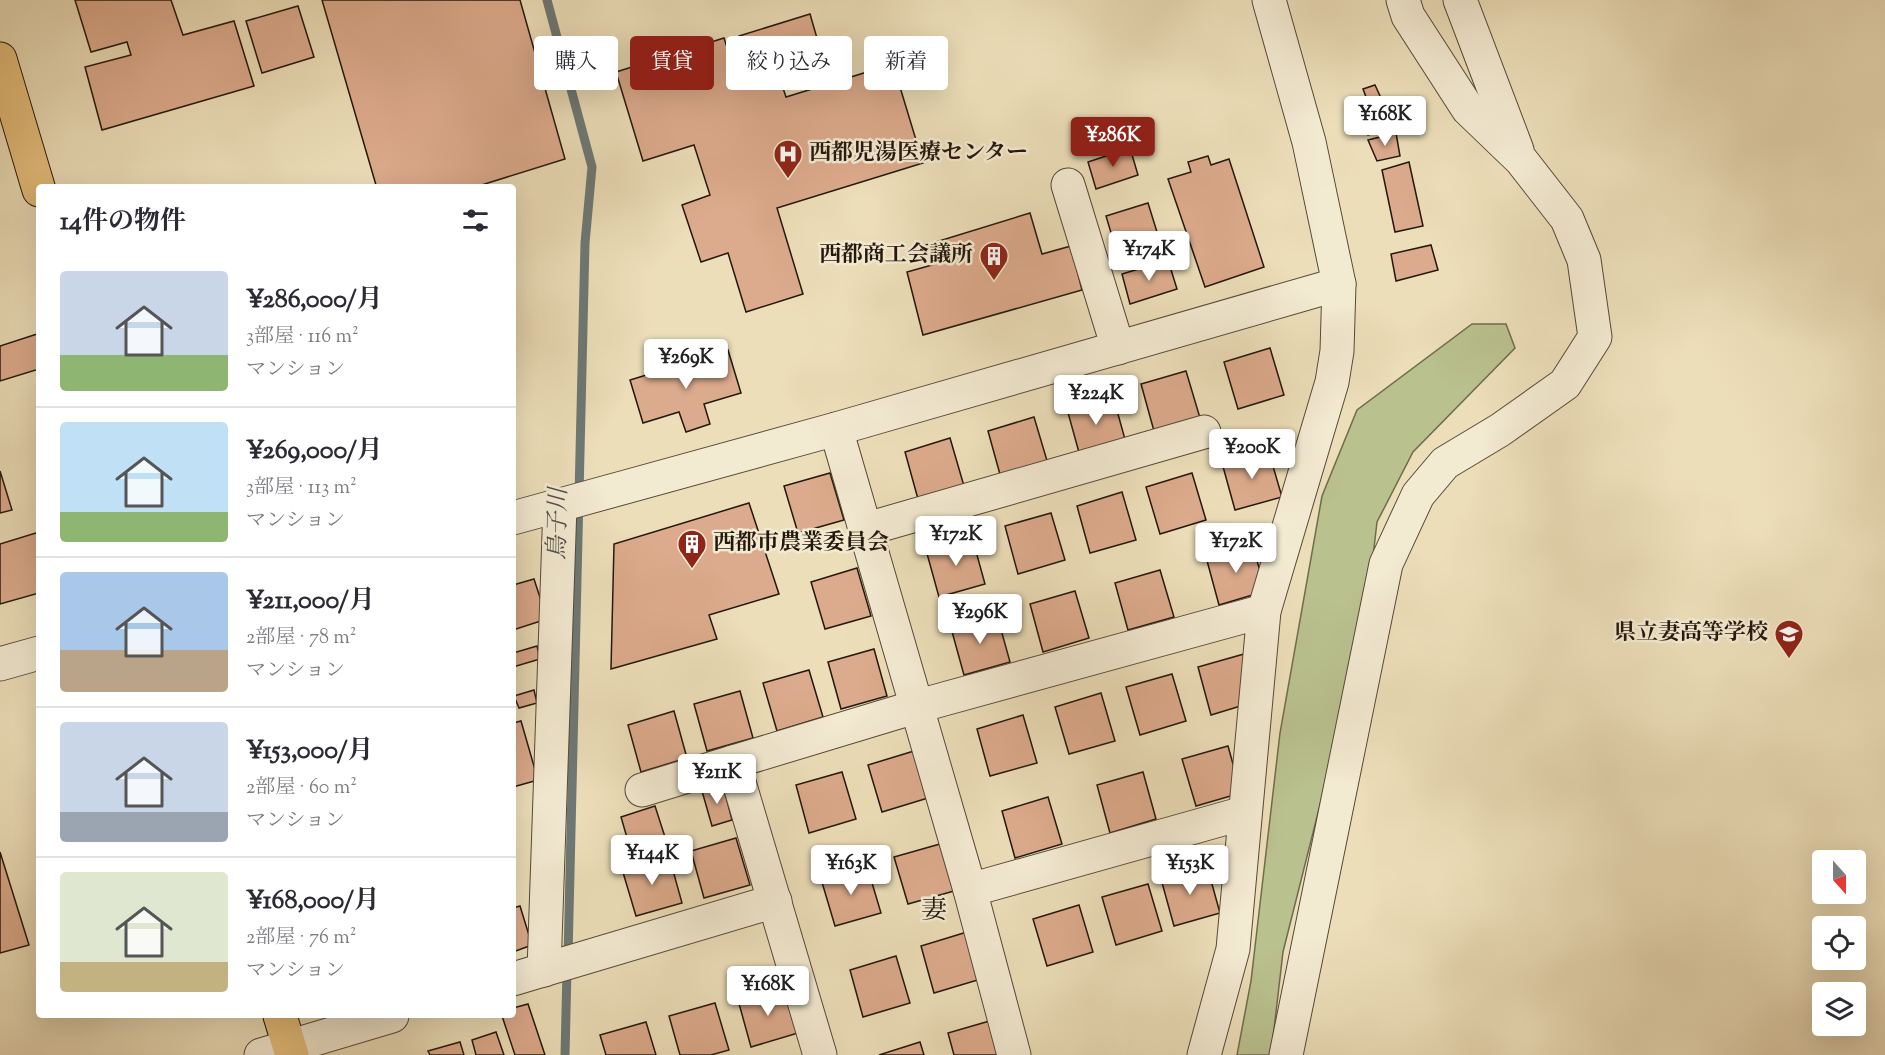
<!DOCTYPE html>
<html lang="ja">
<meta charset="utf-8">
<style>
:root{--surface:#fff;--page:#f7f7f7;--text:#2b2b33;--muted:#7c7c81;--line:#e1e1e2;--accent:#8f2418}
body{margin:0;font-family:"Sorts Mill Goudy","Noto Serif JP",serif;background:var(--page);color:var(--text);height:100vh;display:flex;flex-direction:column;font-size:22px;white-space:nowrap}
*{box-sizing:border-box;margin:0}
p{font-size:20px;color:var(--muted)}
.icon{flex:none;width:33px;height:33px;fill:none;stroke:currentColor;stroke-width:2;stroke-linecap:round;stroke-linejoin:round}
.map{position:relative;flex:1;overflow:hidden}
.side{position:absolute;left:36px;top:184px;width:480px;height:834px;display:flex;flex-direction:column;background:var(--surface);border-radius:6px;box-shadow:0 6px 24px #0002}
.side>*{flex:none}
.banner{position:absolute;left:534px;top:36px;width:570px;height:54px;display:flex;gap:12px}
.needle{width:39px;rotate:159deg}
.fabs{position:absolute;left:1812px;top:850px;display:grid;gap:12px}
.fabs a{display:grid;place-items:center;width:54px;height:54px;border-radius:6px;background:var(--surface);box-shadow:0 6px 24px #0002;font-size:30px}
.price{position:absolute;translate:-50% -51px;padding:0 14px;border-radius:6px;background:#fff;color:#222;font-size:20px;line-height:39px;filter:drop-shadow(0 2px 3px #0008)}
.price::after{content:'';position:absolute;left:50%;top:36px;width:18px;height:14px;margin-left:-9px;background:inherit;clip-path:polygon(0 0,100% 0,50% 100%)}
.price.on{background:var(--accent);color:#fff}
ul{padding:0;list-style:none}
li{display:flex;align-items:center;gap:18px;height:150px;padding:0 24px}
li+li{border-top:2px solid var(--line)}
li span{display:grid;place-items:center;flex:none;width:168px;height:120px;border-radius:6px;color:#555}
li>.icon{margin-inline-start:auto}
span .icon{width:72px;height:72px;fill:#fffc;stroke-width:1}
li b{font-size:26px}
h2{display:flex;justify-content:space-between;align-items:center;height:72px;padding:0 24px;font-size:26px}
.tag{padding:0 21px;border-radius:6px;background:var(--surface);box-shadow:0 6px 24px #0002;font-size:21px;line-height:54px}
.tag.on{background:var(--accent);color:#fff}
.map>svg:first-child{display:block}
.green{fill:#b9c18e;stroke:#6e6c4d;stroke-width:1.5}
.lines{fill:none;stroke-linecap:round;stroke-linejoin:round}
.stream{stroke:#6d7875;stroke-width:9}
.building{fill:#dcaa8c;stroke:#23170c;stroke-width:1.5}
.minor-casing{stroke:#554937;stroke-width:35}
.major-casing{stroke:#23170c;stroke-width:35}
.minor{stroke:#f3ead2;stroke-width:33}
.major{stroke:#e6bf7c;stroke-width:33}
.labels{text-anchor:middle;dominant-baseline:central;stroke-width:5;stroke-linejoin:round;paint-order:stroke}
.poi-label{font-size:22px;font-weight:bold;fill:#23170c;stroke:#f3ead2;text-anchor:start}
.water-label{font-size:24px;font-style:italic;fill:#4e5049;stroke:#f3ead2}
.quarter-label{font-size:26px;fill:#23170c;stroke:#f3ead2}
</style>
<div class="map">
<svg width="1885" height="1055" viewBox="0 0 1885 1055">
<rect width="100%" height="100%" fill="#ecdeb9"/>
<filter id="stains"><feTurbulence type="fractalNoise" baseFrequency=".00333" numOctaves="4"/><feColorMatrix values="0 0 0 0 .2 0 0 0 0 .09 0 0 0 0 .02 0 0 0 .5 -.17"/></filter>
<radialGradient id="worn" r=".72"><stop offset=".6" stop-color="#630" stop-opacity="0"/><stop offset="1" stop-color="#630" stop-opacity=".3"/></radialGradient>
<polygon class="green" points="1472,324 1506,324 1515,348 1413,452 1377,522 1365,626 1283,952 1271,1055 1237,1055 1251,981 1280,733 1322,496 1357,410"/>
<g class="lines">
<g class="stream">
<polyline points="547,0 592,167 585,243 568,957"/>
<polyline points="565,1055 567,970"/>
</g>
</g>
<g class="building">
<polygon points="75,0 171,0 183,35 234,21 254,86 102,130 85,67 131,55 127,42 91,52"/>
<polygon points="322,0 520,0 565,159 472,188 367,188 376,185"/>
<polygon points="298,6 314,57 262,73 246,21"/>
<polygon points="810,14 821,52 750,74 739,36"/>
<polygon points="724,38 740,88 779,76 786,97 893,64 923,163 777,208 803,294 746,312 728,253 701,262 682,205 710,195 694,145 643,161 616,72"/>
<polygon points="1375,85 1381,98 1368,102 1363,89"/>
<polygon points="1388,100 1399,123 1368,135 1358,112"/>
<polygon points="1396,133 1400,156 1377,161 1368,140"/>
<polygon points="1130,148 1138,175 1096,189 1088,162"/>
<polygon points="1208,156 1211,165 1229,159 1264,267 1205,287 1168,179 1191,172 1188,162"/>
<polygon points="1409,162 1423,226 1395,232 1382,170"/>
<polygon points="1148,203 1157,232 1115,246 1106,216"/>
<polygon points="1030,213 1042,254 1071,246 1082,290 923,335 907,272 932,265 926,245"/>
<polygon points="1431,245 1438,270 1396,281 1391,254"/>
<polygon points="1168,260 1177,289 1130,304 1122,274"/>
<polygon points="37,334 39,369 0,381 0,346"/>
<polygon points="1270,348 1284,395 1238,409 1224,362"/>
<polygon points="728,350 741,393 704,404 710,424 686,432 679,412 643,423 630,380"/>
<polygon points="1186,371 1200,418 1154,431 1141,384"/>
<polygon points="1113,396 1126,443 1080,456 1067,409"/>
<polygon points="1034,417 1048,464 1001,478 988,431"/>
<polygon points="950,438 964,486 918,499 905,452"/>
<polygon points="1268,449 1282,497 1235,510 1222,463"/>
<polygon points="0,471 12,510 0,513"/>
<polygon points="830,473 844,520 798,533 784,486"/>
<polygon points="1192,473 1206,520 1160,534 1146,487"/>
<polygon points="1122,492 1136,540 1090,553 1077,506"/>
<polygon points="749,503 779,594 709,615 717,639 611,669 614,544"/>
<polygon points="1051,513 1065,560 1018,574 1005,526"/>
<polygon points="39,532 39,593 0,604 0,544"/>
<polygon points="972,537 985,584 939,597 926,550"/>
<polygon points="1252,544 1266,591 1219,605 1206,557"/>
<polygon points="857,568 871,616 825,629 811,582"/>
<polygon points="1160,570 1174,617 1128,630 1115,583"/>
<polygon points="534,579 547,619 513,630 513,585"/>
<polygon points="1075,591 1089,638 1043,652 1030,604"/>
<polygon points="997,615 1010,662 964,675 951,628"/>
<polygon points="537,646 540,659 513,667 513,653"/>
<polygon points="874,649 887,696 841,709 828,662"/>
<polygon points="1244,654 1257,701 1211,715 1198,667"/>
<polygon points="809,670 823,717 777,731 763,683"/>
<polygon points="1172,674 1186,721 1140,735 1126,687"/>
<polygon points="534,690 537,703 519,708 514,696"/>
<polygon points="740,691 753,738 707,751 694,704"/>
<polygon points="1101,693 1115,741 1069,754 1055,707"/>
<polygon points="674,711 687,758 641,772 628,725"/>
<polygon points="1023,715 1037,763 990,776 977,729"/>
<polygon points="521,721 538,780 513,787 513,723"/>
<polygon points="1228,746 1241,793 1196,806 1182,759"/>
<polygon points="914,751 928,798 882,812 868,765"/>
<polygon points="842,772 856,819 809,833 796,785"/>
<polygon points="1143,772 1156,819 1110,833 1097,785"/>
<polygon points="723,785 732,820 712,826 702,791"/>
<polygon points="1048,797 1062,844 1015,858 1002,811"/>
<polygon points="655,806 665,837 630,848 621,817"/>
<polygon points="736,838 750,885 704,898 691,851"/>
<polygon points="940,844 954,891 908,904 894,857"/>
<polygon points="0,852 29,945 0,953"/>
<polygon points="669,856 682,903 636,916 622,869"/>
<polygon points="867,866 881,913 835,926 821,879"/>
<polygon points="1207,866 1220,913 1174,926 1161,879"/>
<polygon points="1148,884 1162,931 1116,945 1102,897"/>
<polygon points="1079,905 1093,952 1047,966 1033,919"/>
<polygon points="520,906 532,945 513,952 513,908"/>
<polygon points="967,932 981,979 934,993 921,946"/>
<polygon points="896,956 910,1003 863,1017 850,970"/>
<polygon points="784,986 798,1033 751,1047 738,1000"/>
<polygon points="715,1003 729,1050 711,1055 680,1055 669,1016"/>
<polygon points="528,1004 545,1055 515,1055 502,1016 513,1016 513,1008"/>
<polygon points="993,1020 1004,1055 954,1055 948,1033"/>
<polygon points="646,1022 656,1055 606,1055 600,1035"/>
<polygon points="496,1032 504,1055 476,1055 472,1040"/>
<polygon points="460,1042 464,1055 430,1055 428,1051"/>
<polygon points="920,1042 924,1055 879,1055"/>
</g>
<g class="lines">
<g class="minor-casing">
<g id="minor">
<polyline points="1460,0 1517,150"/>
<polyline points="1068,185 1118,348"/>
<polyline points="836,429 970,890 1014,1055"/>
<polyline points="513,518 836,429 1339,284"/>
<polyline points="867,529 1204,432"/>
<polyline points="0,664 39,653"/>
<polyline points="642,790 733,762"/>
<polyline points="970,890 1244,813"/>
<polyline points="544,970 560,505"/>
<polyline points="513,979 775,901"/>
<polyline points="261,1055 392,1016"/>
<polyline points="820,1055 733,762 915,707 1264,611"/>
<polyline points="1204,1055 1233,949 1264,611 1332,382 1337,351 1339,284 1309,142 1269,0"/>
<polyline points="1286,1055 1386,564 1418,495 1445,463 1500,430 1565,384 1595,337 1584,260 1567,219 1521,160 1468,109 1408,16 1403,0"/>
</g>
</g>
<g class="major-casing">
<g id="major">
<polyline points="0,59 39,190"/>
<polyline points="280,1016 292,1055"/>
</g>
</g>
<use href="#minor" class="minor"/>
<use href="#major" class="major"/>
</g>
<defs>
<g id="hospital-pin" transform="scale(1.5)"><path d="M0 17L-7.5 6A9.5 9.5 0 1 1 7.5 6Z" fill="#8f2418" stroke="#f3ead2"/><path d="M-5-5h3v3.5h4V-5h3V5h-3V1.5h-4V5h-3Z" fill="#fff"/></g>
<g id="building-pin" transform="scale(1.5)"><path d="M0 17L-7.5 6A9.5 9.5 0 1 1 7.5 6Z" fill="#8f2418" stroke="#f3ead2"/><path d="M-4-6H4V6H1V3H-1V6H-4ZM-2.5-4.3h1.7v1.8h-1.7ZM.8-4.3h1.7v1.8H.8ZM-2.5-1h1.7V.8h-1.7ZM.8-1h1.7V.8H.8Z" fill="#fff"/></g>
<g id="school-pin" transform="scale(1.5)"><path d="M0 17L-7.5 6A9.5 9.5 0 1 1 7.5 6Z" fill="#8f2418" stroke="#f3ead2"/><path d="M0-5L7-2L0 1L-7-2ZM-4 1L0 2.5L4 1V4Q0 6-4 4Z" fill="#fff"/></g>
</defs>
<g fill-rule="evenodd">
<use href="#hospital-pin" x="788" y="154"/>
<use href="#building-pin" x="994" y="256"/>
<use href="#building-pin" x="692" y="544"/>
<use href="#school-pin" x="1789" y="634"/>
</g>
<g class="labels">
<g class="poi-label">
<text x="809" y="154">西都児湯医療センター</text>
<text x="973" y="256" text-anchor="end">西都商工会議所</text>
<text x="713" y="544">西都市農業委員会</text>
<text x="1768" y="634" text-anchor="end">県立妻高等学校</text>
</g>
<g class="water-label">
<text transform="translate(559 524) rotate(-89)">鳥子川</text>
</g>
<g class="quarter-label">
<text x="934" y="911">妻</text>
</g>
</g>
<rect width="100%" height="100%" filter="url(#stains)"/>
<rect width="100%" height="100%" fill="url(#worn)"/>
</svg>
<div class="fabs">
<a><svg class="needle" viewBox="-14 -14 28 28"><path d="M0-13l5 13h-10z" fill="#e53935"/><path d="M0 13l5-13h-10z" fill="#7c7c81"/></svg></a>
<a><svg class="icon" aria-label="locate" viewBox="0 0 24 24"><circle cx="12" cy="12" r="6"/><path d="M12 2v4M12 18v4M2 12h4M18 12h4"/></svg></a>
<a><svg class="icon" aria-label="layers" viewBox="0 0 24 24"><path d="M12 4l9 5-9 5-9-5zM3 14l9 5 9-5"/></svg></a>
</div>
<b class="price" style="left:1385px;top:147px">¥168K</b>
<b class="price on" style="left:1113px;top:168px">¥286K</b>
<b class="price" style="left:1149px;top:282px">¥174K</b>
<b class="price" style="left:686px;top:390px">¥269K</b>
<b class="price" style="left:1096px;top:426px">¥224K</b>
<b class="price" style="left:1252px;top:480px">¥200K</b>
<b class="price" style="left:956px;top:567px">¥172K</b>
<b class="price" style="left:1236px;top:574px">¥172K</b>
<b class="price" style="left:980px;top:645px">¥296K</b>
<b class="price" style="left:717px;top:805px">¥211K</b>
<b class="price" style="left:652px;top:886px">¥144K</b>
<b class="price" style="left:851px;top:896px">¥163K</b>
<b class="price" style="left:1190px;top:896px">¥153K</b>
<b class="price" style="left:768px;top:1017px">¥168K</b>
<div class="banner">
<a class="tag">購入</a>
<a class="tag on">賃貸</a>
<a class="tag">絞り込み</a>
<a class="tag">新着</a>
</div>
<section class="side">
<h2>14件の物件<svg class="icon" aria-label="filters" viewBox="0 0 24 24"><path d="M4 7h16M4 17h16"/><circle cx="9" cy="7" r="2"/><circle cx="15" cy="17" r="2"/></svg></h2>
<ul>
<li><span style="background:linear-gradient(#c9d6e8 70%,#8fb573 0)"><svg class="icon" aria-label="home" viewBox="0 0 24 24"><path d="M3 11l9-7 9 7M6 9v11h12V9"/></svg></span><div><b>¥286,000/月</b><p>3部屋 · 116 m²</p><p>マンション</p></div></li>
<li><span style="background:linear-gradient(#bfe0f5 75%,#8fb573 0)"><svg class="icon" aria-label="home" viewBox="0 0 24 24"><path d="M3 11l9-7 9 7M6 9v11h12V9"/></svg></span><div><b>¥269,000/月</b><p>3部屋 · 113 m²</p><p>マンション</p></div></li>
<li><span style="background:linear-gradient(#a9c7e8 65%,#b9a48a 0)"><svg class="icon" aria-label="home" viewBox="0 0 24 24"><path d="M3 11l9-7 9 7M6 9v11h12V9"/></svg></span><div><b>¥211,000/月</b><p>2部屋 · 78 m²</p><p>マンション</p></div></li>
<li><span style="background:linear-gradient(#c9d6e8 75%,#9aa5b1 0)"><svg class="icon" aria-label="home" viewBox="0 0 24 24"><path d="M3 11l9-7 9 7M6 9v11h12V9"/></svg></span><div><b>¥153,000/月</b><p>2部屋 · 60 m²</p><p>マンション</p></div></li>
<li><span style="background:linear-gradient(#dfe7d0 75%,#c2b280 0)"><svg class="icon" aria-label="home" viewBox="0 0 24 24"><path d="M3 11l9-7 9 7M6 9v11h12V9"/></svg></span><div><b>¥168,000/月</b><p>2部屋 · 76 m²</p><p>マンション</p></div></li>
</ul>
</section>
</div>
